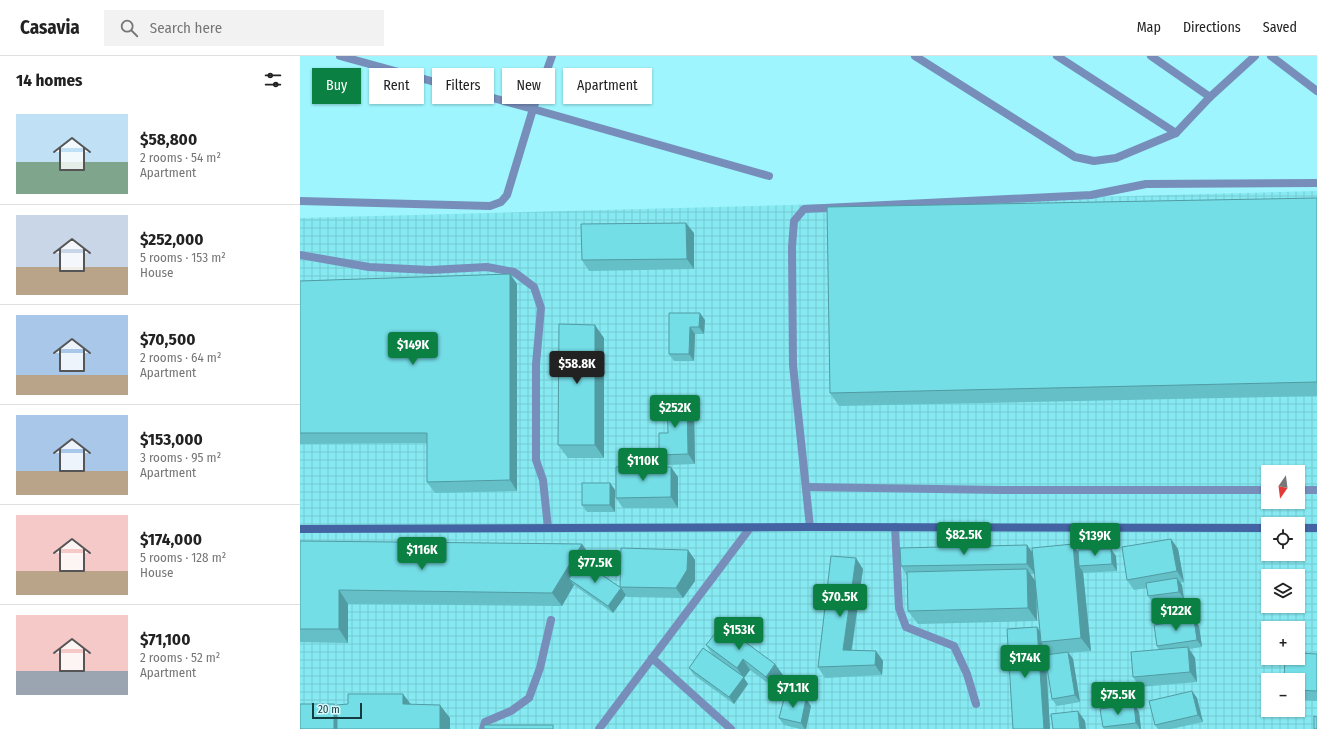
<!DOCTYPE html>
<meta charset="utf-8">
<style>
:root{--surface:#fff;--page:#f2f2f2;--text:#222;--muted:#767676;--line:#e0e0e0;--accent:#0b8043}
body{margin:0;font-family:"Fira Sans Condensed",sans-serif;background:var(--page);color:var(--text);height:100vh;display:flex;flex-direction:column;font-size:15px;white-space:nowrap}
*{box-sizing:border-box;margin:0}
p{font-size:13px;color:var(--muted)}
.icon{flex:none;width:22px;height:22px;fill:none;stroke:currentColor;stroke-width:2;stroke-linecap:round;stroke-linejoin:round}
.map{position:relative;flex:1;overflow:hidden}
.panel{display:flex;flex-direction:column;background:var(--surface);width:300px}
.panel>*{flex:none}
.hud{position:absolute;left:12px;top:12px;width:380px;height:36px;display:flex;gap:8px}
.needle{width:26px;rotate:194deg}
.controls{position:absolute;left:961px;top:409px;display:grid;gap:8px}
.controls a{display:grid;place-items:center;width:44px;height:44px;border-radius:0px;background:var(--surface);box-shadow:0 1px 3px #0004;font-size:20px}
.scale{position:absolute;left:12px;bottom:10px;width:50px;box-sizing:border-box;padding-left:4px;border:2px solid #163b3f;border-top:0;font-size:11px;line-height:14px;white-space:nowrap;color:#163b3f;-webkit-text-stroke:3px #d8f9fc;paint-order:stroke}
.price{position:absolute;translate:-50% -34px;padding:0 9px;border-radius:4px;background:var(--accent);color:#fff;font-size:13px;line-height:26px;filter:drop-shadow(0 1px 2px #0008)}
.price::after{content:'';position:absolute;left:50%;top:24px;width:12px;height:9px;margin-left:-6px;background:inherit;clip-path:polygon(0 0,100% 0,50% 100%)}
.price.selected{background:#222;color:#fff}
ul{padding:0;list-style:none}
li{display:flex;align-items:center;gap:12px;height:100px;padding:0 16px}
li+li{border-top:1px solid var(--line)}
li span{display:grid;place-items:center;flex:none;width:112px;height:80px;border-radius:0px;color:#555}
li>.icon{margin-inline-start:auto}
span .icon{width:48px;height:48px;fill:#fffc;stroke-width:1}
li b{font-size:17px}
h2{display:flex;justify-content:space-between;align-items:center;height:48px;padding:0 16px;font-size:17px}
.pill{padding:0 14px;border-radius:0px;background:var(--surface);box-shadow:0 1px 3px #0004;font-size:14px;line-height:36px}
.pill.selected{background:var(--accent);color:#fff}
header{display:flex;align-items:center;gap:24px;box-sizing:border-box;height:56px;padding:0 20px;background:var(--surface);border-bottom:1px solid var(--line)}
header strong{font-size:19px}
nav{display:flex;gap:22px;margin-inline-start:auto;font-size:14px}
.search{width:280px;height:36px;background:var(--page);display:flex;align-items:center;gap:10px;box-sizing:border-box;padding:0 14px;border-radius:0px;color:var(--muted);font-size:15px}
main{display:flex;flex:1;min-height:0}
.map>svg:first-child{display:block}
.industrial{fill:url(#industrial-grid);fill-rule:evenodd}
.lines{fill:none;stroke-linecap:round;stroke-linejoin:round}
.service{stroke:#778eba;stroke-width:8}
.minor{stroke:#778eba;stroke-width:8}
.secondary{stroke:#4463a3;stroke-width:8}
.wall{fill:#64bfc7;fill-rule:evenodd}
.shaded-wall{fill:#519ba2}
.building{fill:#74dee7;stroke:#519ba2}
</style>
<header>
<strong>Casavia</strong>
<div class="search"><svg class="icon" aria-label="search" viewBox="0 0 24 24"><circle cx="10" cy="10" r="6"/><path d="M15 15l6 6"/></svg>Search here</div>
<nav><a>Map</a><a>Directions</a><a>Saved</a></nav>
</header>
<main>
<section class="panel">
<h2>14 homes<svg class="icon" aria-label="filters" viewBox="0 0 24 24"><path d="M4 7h16M4 17h16"/><circle cx="9" cy="7" r="2"/><circle cx="15" cy="17" r="2"/></svg></h2>
<ul>
<li><span style="background:linear-gradient(#bfe0f5 60%,#7fa58c 0)"><svg class="icon" aria-label="home" viewBox="0 0 24 24"><path d="M3 11l9-7 9 7M6 9v11h12V9"/></svg></span><div><b>$58,800</b><p>2 rooms · 54 m²</p><p>Apartment</p></div></li>
<li><span style="background:linear-gradient(#c9d6e8 65%,#b9a48a 0)"><svg class="icon" aria-label="home" viewBox="0 0 24 24"><path d="M3 11l9-7 9 7M6 9v11h12V9"/></svg></span><div><b>$252,000</b><p>5 rooms · 153 m²</p><p>House</p></div></li>
<li><span style="background:linear-gradient(#a9c7e8 75%,#b9a48a 0)"><svg class="icon" aria-label="home" viewBox="0 0 24 24"><path d="M3 11l9-7 9 7M6 9v11h12V9"/></svg></span><div><b>$70,500</b><p>2 rooms · 64 m²</p><p>Apartment</p></div></li>
<li><span style="background:linear-gradient(#a9c7e8 70%,#b9a48a 0)"><svg class="icon" aria-label="home" viewBox="0 0 24 24"><path d="M3 11l9-7 9 7M6 9v11h12V9"/></svg></span><div><b>$153,000</b><p>3 rooms · 95 m²</p><p>Apartment</p></div></li>
<li><span style="background:linear-gradient(#f6c9c9 70%,#b9a48a 0)"><svg class="icon" aria-label="home" viewBox="0 0 24 24"><path d="M3 11l9-7 9 7M6 9v11h12V9"/></svg></span><div><b>$174,000</b><p>5 rooms · 128 m²</p><p>House</p></div></li>
<li><span style="background:linear-gradient(#f6c9c9 70%,#9aa5b1 0)"><svg class="icon" aria-label="home" viewBox="0 0 24 24"><path d="M3 11l9-7 9 7M6 9v11h12V9"/></svg></span><div><b>$71,100</b><p>2 rooms · 52 m²</p><p>Apartment</p></div></li>
</ul>
</section>
<div class="map">
<svg width="1017" height="673" viewBox="0 0 1017 673">
<defs>
<pattern id="industrial-grid" width="8" height="8" patternUnits="userSpaceOnUse"><rect width="8" height="8" fill="#87e9f2"/><path d="M0 4h8M4 0v8" fill="none" stroke="#74c9d1"/></pattern>
</defs>
<rect width="100%" height="100%" fill="#9ef5fd"/>
<path class="industrial" d="M1017 135V673H0V162ZM968 416H998V446H968ZM968 468H998V498H968ZM968 520H998V550H968ZM968 572H998V602H968ZM968 624H998V654H968Z"/>
<g class="lines">
<g class="service">
<polyline points="0,199 69,211 130,214 187,211 214,216 234,231 241,252 236,308 236,404 243,424 248,472"/>
<polyline points="506,431 701,434 968,434"/>
<polyline points="998,434 1017,434"/>
<polyline points="510,471 493,309 492,191 494,165 504,153 791,139 846,128 1017,127"/>
<polyline points="595,471 599,552 606,571 654,590 667,618 676,648"/>
<polyline points="352,602 431,673"/>
<polyline points="183,673 185,666 211,655 229,642 240,612 251,564"/>
<polyline points="299,673 450,472"/>
</g>
<g class="minor">
<polyline points="40,0 233,53 469,120"/>
<polyline points="615,0 775,101 794,105 816,102 876,77 910,41 955,0"/>
<polyline points="757,0 876,77"/>
<polyline points="851,0 910,41"/>
<polyline points="971,0 1017,35"/>
<polyline points="0,145 190,150 201,146 207,139 233,53 252,0"/>
</g>
<g class="secondary">
<polyline points="998,472 1017,472"/>
<polyline points="0,473 510,471 968,472"/>
</g>
</g>
<g class="wall">
<polygon points="1017,142 1017,340 539,350 530,337"/>
<polygon points="394,177 394,213 289,215 282,204"/>
<polygon points="210,218 217,228 217,435 135,437 127,426 127,387 0,388 0,225"/>
<polygon points="369,257 405,264 404,278 395,278 394,305 374,305 369,298"/>
<polygon points="304,282 304,402 268,402 258,389"/>
<polygon points="387,342 394,353 395,408 367,409 359,399 368,377"/>
<polygon points="378,421 378,452 323,452 316,442"/>
<polygon points="310,427 315,434 315,456 287,456 282,449"/>
<polygon points="871,483 878,493 884,526 880,527 882,529 884,543 853,547 848,540 847,532 834,534 827,524"/>
<polygon points="0,485 282,488 291,501 287,508 320,531 388,494 395,504 395,525 383,542 327,541 326,539 313,557 274,529 262,550 48,548 48,587 0,586"/>
<path d="M727 489 733 497H779L816 500 817 515 784 517 783 516 791 595 769 597 773 603 780 646 757 650 752 643 746 601 750 673H713L737 571 740 575 736 537 737 565 618 568 608 555 607 520 601 510ZM730 518H735V525ZM745 592 750 598 746 599Z"/>
<polygon points="563,513 552,594 576,595 583,605 582,619 525,622 518,611"/>
<polygon points="894,563 899,570 902,591 889,593 895,602 897,626 840,631 833,621 859,594 857,590"/>
<polygon points="406,589 483,619 473,631 450,614 444,622 448,628 434,648 394,619 389,612 413,599"/>
<polygon points="1017,598 1017,645 998,644 998,624"/>
<polygon points="892,635 897,642 903,666 871,673 858,673 855,669"/>
<polygon points="834,648 839,656 841,673 804,673 803,671"/>
<polygon points="511,650 506,673 500,673 484,669 479,662"/>
</g>
<g class="shaded-wall">
<polygon points="386,167 394,177 394,213 387,203"/>
<polygon points="210,218 217,228 217,435 210,424"/>
<polygon points="400,257 405,264 404,278 399,271"/>
<polygon points="295,269 304,282 304,402 295,389"/>
<polygon points="390,271 395,278 394,305 389,298"/>
<polygon points="387,342 394,353 395,408 388,398"/>
<polygon points="371,411 378,421 378,452 371,441"/>
<polygon points="310,427 315,434 315,456 310,449"/>
<polygon points="871,483 878,493 884,526 877,515"/>
<polygon points="282,488 291,501 275,527 269,523 274,529 262,550 252,537"/>
<polygon points="773,488 782,502 779,510 783,516 791,595 781,582"/>
<polygon points="727,489 734,499 735,518 727,508"/>
<polygon points="811,493 816,500 817,515 812,508"/>
<polygon points="388,494 395,504 395,525 383,542 376,532"/>
<polygon points="556,502 563,513 550,604 543,594"/>
<polygon points="727,513 736,526 737,565 728,552"/>
<polygon points="877,522 882,529 884,543 879,536"/>
<polygon points="321,532 326,539 313,557 308,550"/>
<polygon points="39,534 48,548 48,587 39,573"/>
<polygon points="894,563 899,570 902,591 897,584"/>
<polygon points="737,571 744,582 741,586 745,592 750,673 744,673"/>
<polygon points="888,591 895,602 897,626 890,616"/>
<polygon points="576,595 583,605 582,619 575,609"/>
<polygon points="768,596 773,603 780,646 775,639"/>
<polygon points="443,603 450,614 444,622 448,628 434,648 429,641 443,621 437,612"/>
<polygon points="475,608 483,619 473,631 466,621"/>
<polygon points="892,635 897,642 903,666 898,659"/>
<polygon points="103,638 113,651 103,648"/>
<polygon points="506,643 511,650 506,673 505,673 501,667"/>
<polygon points="34,648 43,661 43,673 34,673"/>
<polygon points="834,648 839,656 841,673 840,673 836,667"/>
<polygon points="140,649 150,662 150,673 140,673"/>
<polygon points="778,655 785,665 786,673 780,673"/>
</g>
<g class="building">
<polygon points="1017,142 1017,326 530,337 527,151"/>
<polygon points="386,167 387,203 282,204 281,168"/>
<polygon points="210,218 210,424 127,426 127,377 0,377 0,225"/>
<polygon points="369,257 400,257 399,271 390,271 389,298 369,298"/>
<polygon points="259,268 295,269 295,389 258,389"/>
<polygon points="387,342 388,398 359,399 359,377 368,377 367,343"/>
<polygon points="316,411 371,411 371,441 316,442"/>
<rect x="282" y="427" width="28" height="22"/>
<polygon points="871,483 877,515 827,524 822,491"/>
<polygon points="0,485 282,488 252,537 39,534 39,573 0,573"/>
<polygon points="773,488 781,582 741,586 732,492"/>
<polygon points="727,489 727,508 601,510 600,492"/>
<polygon points="321,492 388,494 387,514 376,532 320,531"/>
<polygon points="811,493 812,508 779,510 778,494"/>
<polygon points="531,500 556,502 543,594 576,595 575,609 518,611"/>
<polygon points="282,505 321,532 308,550 269,523"/>
<polygon points="727,513 728,552 608,555 607,516"/>
<polygon points="877,522 879,536 848,540 846,527"/>
<polygon points="894,563 897,584 857,590 854,569"/>
<polygon points="422,569 475,608 466,621 443,603 437,612 406,589"/>
<polygon points="737,571 744,673 713,673 707,573"/>
<polygon points="888,591 890,616 833,621 831,596"/>
<polygon points="403,592 444,621 429,641 389,612"/>
<polygon points="768,596 775,639 752,643 745,599"/>
<polygon points="998,597 1017,598 1017,635 998,634 998,624 984,624 985,602 998,602"/>
<polygon points="892,635 898,659 855,669 849,645"/>
<polygon points="48,638 103,638 103,648 140,649 140,673 37,673 37,649 48,648"/>
<polygon points="485,639 506,643 501,667 479,662"/>
<rect x="0" y="648" width="34" height="25"/>
<polygon points="834,648 836,667 803,671 800,653"/>
<polygon points="778,655 780,673 753,673 751,658"/>
<polygon points="1014,660 1017,661 1017,673 1014,673"/>
<rect x="184" y="669" width="69" height="4"/>
</g>
</svg>
<div class="controls">
<a><svg class="needle" viewBox="-14 -14 28 28"><path d="M0-13l5 13h-10z" fill="#e53935"/><path d="M0 13l5-13h-10z" fill="#767676"/></svg></a>
<a><svg class="icon" aria-label="locate" viewBox="0 0 24 24"><circle cx="12" cy="12" r="6"/><path d="M12 2v4M12 18v4M2 12h4M18 12h4"/></svg></a>
<a><svg class="icon" aria-label="layers" viewBox="0 0 24 24"><path d="M12 4l9 5-9 5-9-5zM3 14l9 5 9-5"/></svg></a>
<a>+</a>
<a>−</a>
</div>
<div class="scale">20 m</div>
<b class="price" style="left:113px;top:310px">$149K</b>
<b class="price selected" style="left:277px;top:329px">$58.8K</b>
<b class="price" style="left:375px;top:373px">$252K</b>
<b class="price" style="left:343px;top:426px">$110K</b>
<b class="price" style="left:664px;top:500px">$82.5K</b>
<b class="price" style="left:795px;top:501px">$139K</b>
<b class="price" style="left:122px;top:515px">$116K</b>
<b class="price" style="left:295px;top:528px">$77.5K</b>
<b class="price" style="left:540px;top:562px">$70.5K</b>
<b class="price" style="left:876px;top:576px">$122K</b>
<b class="price" style="left:439px;top:595px">$153K</b>
<b class="price" style="left:725px;top:623px">$174K</b>
<b class="price" style="left:493px;top:653px">$71.1K</b>
<b class="price" style="left:818px;top:660px">$75.5K</b>
<div class="hud">
<a class="pill selected">Buy</a>
<a class="pill">Rent</a>
<a class="pill">Filters</a>
<a class="pill">New</a>
<a class="pill">Apartment</a>
</div>
</div>
</main>
